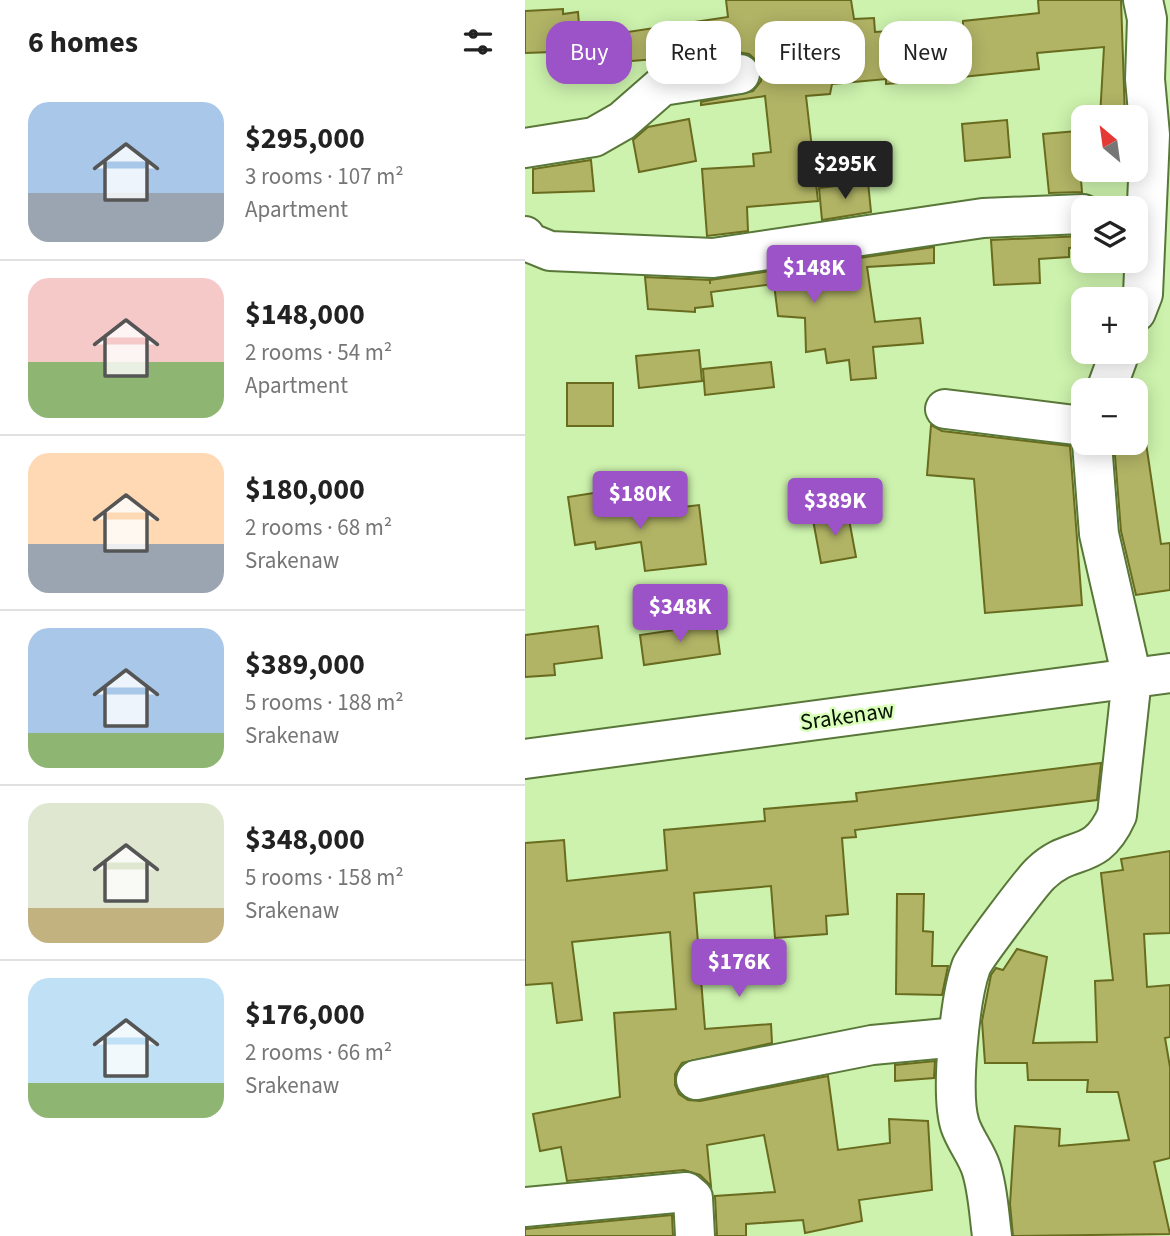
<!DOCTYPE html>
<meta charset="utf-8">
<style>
:root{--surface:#fff;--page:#f6f6f6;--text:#222;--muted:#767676;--line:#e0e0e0;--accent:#9b53c7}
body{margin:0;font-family:"Source Sans 3",sans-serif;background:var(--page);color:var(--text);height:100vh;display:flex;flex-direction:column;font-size:26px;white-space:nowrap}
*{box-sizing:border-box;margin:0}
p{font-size:23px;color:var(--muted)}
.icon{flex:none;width:38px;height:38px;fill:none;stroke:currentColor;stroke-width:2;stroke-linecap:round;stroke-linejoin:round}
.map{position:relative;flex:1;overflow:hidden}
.drawer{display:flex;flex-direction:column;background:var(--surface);width:525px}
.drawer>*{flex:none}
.guide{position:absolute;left:21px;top:21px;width:518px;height:63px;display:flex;gap:14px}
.needle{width:46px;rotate:331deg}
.tools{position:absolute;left:546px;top:105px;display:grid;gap:14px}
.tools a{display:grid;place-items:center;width:77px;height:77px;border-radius:14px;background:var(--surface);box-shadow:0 4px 18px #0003;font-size:35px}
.price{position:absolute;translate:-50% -60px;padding:0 16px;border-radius:7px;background:var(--accent);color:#fff;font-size:23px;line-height:46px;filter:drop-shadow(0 2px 4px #0008)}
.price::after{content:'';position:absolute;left:50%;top:42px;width:21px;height:16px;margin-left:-10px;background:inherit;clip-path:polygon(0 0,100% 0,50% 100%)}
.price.current{background:#222;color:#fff}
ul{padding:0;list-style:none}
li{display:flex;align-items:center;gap:21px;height:175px;padding:0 28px}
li+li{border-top:2px solid var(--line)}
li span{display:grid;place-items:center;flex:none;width:196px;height:140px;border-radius:21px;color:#555}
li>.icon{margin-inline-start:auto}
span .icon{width:84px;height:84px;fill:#fffc;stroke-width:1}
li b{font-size:30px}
h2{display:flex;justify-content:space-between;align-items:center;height:84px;padding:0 28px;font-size:30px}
.pill{padding:0 24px;border-radius:21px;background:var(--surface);box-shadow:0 4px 18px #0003;font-size:24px;line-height:63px}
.pill.current{background:var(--accent);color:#fff}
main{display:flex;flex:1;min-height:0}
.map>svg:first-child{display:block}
.building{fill:#b1b465;stroke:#696b1e;stroke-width:2}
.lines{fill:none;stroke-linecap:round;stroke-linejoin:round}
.minor-casing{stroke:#587738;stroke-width:42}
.major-casing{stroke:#587738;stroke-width:42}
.minor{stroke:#fff;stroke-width:38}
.major{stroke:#fff;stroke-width:38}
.labels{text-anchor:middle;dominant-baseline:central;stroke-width:5;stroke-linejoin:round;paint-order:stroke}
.street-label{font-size:23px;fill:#061100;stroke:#daffba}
</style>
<main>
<section class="drawer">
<h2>6 homes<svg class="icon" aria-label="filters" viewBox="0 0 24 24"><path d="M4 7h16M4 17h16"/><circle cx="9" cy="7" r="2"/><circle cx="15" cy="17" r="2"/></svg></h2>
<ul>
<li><span style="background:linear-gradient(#a9c7e8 65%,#9aa5b1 0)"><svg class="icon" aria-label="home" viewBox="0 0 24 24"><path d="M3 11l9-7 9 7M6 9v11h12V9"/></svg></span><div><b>$295,000</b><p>3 rooms · 107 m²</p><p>Apartment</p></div></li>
<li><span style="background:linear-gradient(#f6c9c9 60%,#8fb573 0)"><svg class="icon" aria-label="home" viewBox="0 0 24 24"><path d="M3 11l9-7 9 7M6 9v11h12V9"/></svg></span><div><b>$148,000</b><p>2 rooms · 54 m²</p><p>Apartment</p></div></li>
<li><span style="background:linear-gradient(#ffd9b3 65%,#9aa5b1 0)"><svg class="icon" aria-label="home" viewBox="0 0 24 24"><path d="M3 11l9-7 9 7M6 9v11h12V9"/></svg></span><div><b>$180,000</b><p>2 rooms · 68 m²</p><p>Srakenaw</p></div></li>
<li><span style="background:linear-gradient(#a9c7e8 75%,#8fb573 0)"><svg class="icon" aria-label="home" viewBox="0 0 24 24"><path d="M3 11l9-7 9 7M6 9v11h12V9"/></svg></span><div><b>$389,000</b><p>5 rooms · 188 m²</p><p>Srakenaw</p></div></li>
<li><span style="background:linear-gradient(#dfe7d0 75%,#c2b280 0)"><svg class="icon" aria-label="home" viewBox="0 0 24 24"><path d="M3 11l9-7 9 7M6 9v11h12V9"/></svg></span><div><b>$348,000</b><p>5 rooms · 158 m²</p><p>Srakenaw</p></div></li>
<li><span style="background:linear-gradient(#bfe0f5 75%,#8fb573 0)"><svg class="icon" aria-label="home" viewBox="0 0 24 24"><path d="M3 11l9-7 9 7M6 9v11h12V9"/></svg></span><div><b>$176,000</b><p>2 rooms · 66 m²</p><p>Srakenaw</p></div></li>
</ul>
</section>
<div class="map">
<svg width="645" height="1236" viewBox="0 0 645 1236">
<rect width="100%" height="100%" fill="#cdf2ad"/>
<g class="building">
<polygon points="201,0 326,0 329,19 349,18 350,32 438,26 438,21 514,13 513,0 596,0 600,117 575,117 579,47 512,53 514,69 388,82 361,84 361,79 307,84 305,94 281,96 293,201 222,207 223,231 182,236 177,169 229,166 228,154 246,152 240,96 176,105 176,102 228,91 236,81 237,71 232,61 224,54 212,52 169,59 169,56 94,62 89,34 203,17"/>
<polygon points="38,9 38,14 53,12 56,51 0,53 0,11"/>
<polygon points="164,119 171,161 114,172 108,140 123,127"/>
<polygon points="482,120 485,157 440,161 437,124"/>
<polygon points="552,131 557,192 524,193 518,134"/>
<polygon points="66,160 69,191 8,193 8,169"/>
<polygon points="343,182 346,212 297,220 294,188"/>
<polygon points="558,236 558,247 544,248 544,257 514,259 515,283 469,285 466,240"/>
<polygon points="409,247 409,263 342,267 350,322 395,318 398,343 348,347 351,378 326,380 324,360 302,363 300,349 281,352 280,318 253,316 249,284 186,292 188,306 170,308 170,312 123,309 120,277 185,280 185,284 185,280"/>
<polygon points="174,350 177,381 114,388 111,356"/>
<polygon points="246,362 249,387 180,395 178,369"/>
<rect x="42" y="383" width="46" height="43"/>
<polygon points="406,425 417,431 545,446 557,605 460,613 449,479 402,475"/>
<polygon points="589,443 621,443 636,544 645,543 645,590 611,595 596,531"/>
<polygon points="88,490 91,515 174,505 181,564 120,571 116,542 71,549 70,542 50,545 43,497"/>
<polygon points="323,514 331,557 296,563 288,520"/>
<polygon points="191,624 195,654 119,665 115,635"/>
<polygon points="73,626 77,658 29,664 30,675 0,677 0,635"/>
<polygon points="576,763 572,800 330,830 331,837 317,838 323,914 301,916 302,934 250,938 246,886 169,893 180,1029 246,1024 247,1043 157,1063 150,1074 150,1085 154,1094 163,1100 175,1101 303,1076 313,1150 365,1143 364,1119 403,1121 407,1190 334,1200 337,1221 280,1233 278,1220 221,1224 221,1236 192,1236 190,1196 250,1192 239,1135 182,1145 186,1186 175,1175 159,1170 42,1181 36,1147 15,1151 8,1114 95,1097 89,1013 151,1009 145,932 47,942 57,1020 32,1023 27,983 0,985 0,843 39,840 42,881 142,870 139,830 240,821 239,809 332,801 331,793"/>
<polygon points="645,851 645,933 619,934 622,987 645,985 645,1037 640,1038 645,1067 645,1158 629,1162 645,1234 488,1236 485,1204 490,1126 535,1129 534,1146 604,1140 593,1092 562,1092 563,1080 503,1080 502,1063 460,1063 457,1021 466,975 471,968 478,970 492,949 522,957 508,1043 572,1042 570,981 588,980 576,873 598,870 596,859"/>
<polygon points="372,894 399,894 398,931 408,932 407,966 423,966 417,995 371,994"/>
<polygon points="410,1061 409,1078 370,1081 370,1065"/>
<polygon points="147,1215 148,1236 0,1236 0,1229"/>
</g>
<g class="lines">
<g class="minor-casing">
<g id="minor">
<polyline points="0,148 69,137 97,121 137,86 215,74"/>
<polyline points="0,236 3,242 25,251 188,258 458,218 558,214"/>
<polyline points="611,312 618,294 625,135 620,79 622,19 618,0"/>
<polyline points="581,390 595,352"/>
<polyline points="420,409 558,426"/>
<polyline points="171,1080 347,1045 433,1037"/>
<polyline points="0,1207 161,1192 168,1198 170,1236"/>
<path d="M467 1236C464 1214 463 1189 456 1168 451 1153 440 1140 435 1125 425 1094 435 998 446 967 449 958 507 881 516 873 547 843 570 864 592 815L607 678 574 534 567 443"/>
</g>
</g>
<g class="major-casing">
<polyline id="major" points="0,759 645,673"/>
</g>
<use href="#minor" class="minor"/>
<use href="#major" class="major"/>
</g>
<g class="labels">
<g class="street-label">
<text transform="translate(322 716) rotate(-8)">Srakenaw</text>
</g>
</g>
</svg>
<div class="tools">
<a><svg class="needle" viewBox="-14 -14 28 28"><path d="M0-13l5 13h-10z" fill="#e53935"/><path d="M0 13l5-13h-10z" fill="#767676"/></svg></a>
<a><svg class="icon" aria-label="layers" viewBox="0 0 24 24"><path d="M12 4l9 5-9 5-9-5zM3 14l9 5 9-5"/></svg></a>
<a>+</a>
<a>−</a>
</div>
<b class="price current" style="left:320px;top:201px">$295K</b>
<b class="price" style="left:289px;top:305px">$148K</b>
<b class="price" style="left:115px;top:531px">$180K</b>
<b class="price" style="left:310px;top:538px">$389K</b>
<b class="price" style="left:155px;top:644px">$348K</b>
<b class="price" style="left:214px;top:999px">$176K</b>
<div class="guide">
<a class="pill current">Buy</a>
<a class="pill">Rent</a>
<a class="pill">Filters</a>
<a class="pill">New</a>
</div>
</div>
</main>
